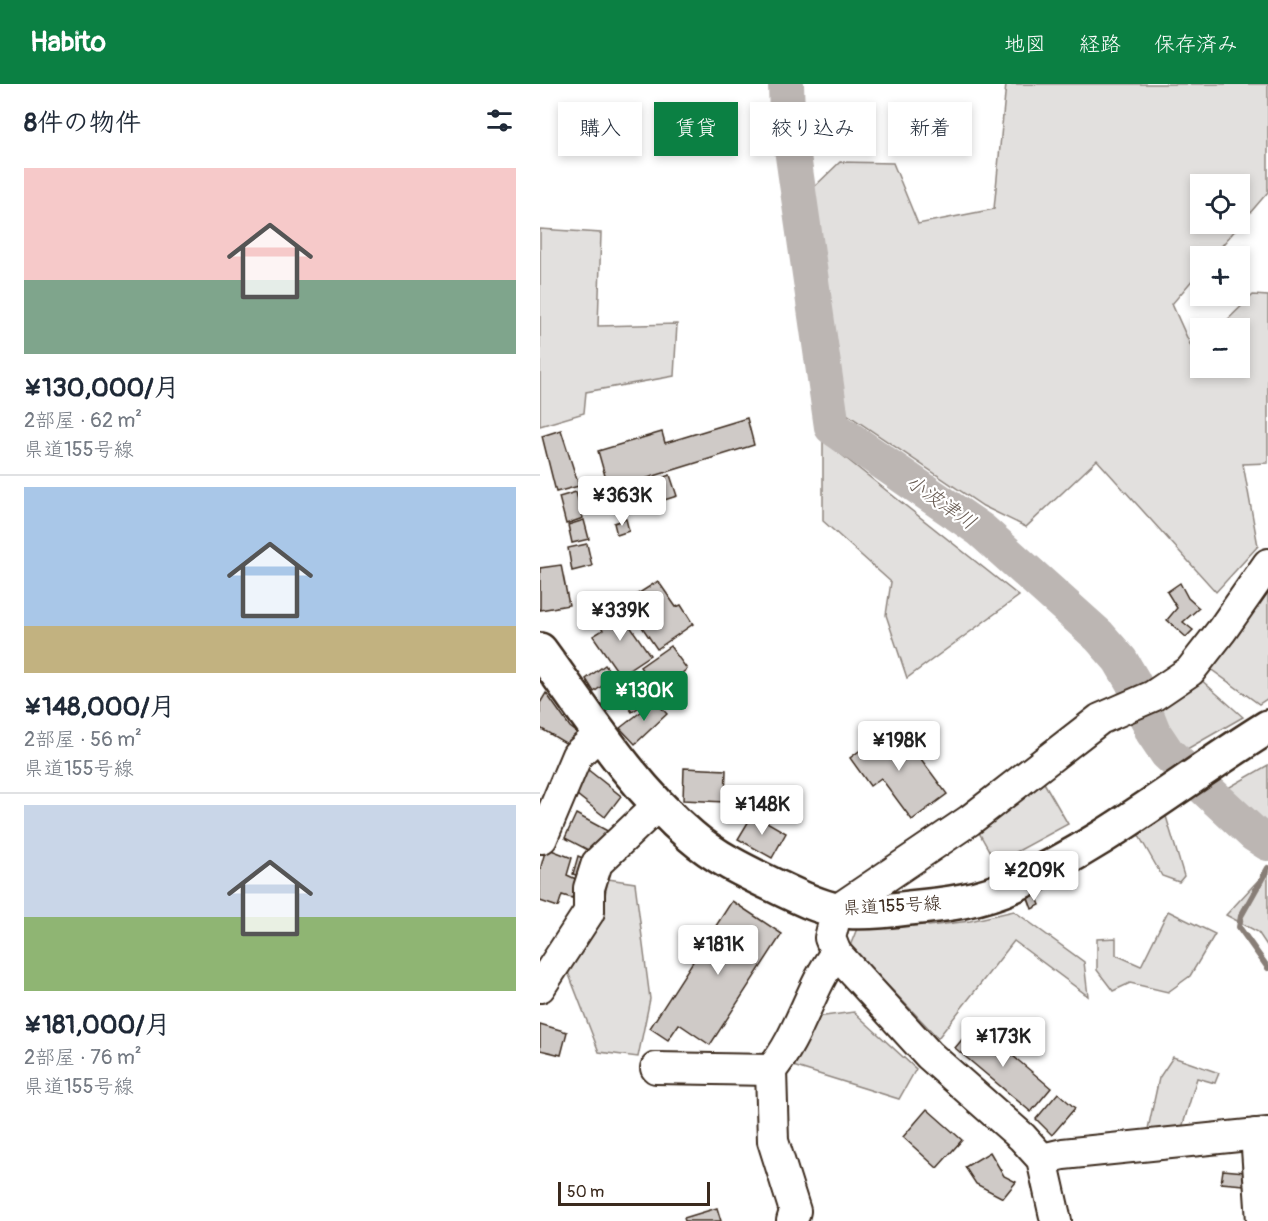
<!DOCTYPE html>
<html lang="ja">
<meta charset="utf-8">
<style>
:root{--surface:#fff;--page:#f6f6f7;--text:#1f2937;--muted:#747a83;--line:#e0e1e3;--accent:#0b8043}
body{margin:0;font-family:Pangolin,"Klee One",sans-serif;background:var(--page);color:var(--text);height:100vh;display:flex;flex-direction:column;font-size:22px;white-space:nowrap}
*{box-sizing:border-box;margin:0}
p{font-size:20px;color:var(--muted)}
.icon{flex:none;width:33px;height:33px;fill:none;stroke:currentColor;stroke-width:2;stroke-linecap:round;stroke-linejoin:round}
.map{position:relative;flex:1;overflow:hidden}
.details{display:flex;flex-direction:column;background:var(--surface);width:540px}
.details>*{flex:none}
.guide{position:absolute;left:18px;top:18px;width:570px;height:54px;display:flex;gap:12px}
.buttons{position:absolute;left:650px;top:90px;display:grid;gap:12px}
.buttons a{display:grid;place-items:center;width:60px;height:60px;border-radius:0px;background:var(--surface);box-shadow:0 3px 9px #0003;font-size:30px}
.scale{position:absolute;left:18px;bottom:15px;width:152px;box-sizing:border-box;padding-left:6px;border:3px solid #3b2a1e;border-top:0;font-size:16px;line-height:21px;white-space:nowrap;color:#3b2a1e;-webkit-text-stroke:4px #fff;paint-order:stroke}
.price{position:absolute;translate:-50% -51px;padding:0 14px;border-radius:6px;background:#fff;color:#222;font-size:20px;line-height:39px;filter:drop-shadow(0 2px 3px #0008)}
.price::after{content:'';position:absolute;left:50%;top:36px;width:18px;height:14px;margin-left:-9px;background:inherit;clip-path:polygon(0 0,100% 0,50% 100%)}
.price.on{background:var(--accent);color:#fff}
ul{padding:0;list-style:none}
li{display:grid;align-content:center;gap:12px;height:318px;padding:0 24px}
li+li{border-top:2px solid var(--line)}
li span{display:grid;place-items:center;height:186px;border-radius:0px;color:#555}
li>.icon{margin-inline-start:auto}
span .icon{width:108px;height:108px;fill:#fffc;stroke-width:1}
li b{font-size:26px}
h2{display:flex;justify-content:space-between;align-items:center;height:72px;padding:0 24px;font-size:26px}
.chip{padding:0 21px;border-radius:0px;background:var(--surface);box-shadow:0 3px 9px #0003;font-size:21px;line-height:54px}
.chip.on{background:var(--accent);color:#fff}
header{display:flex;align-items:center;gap:36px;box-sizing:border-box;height:84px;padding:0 30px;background:var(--accent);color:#fff}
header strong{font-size:28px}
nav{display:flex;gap:33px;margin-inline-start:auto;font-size:21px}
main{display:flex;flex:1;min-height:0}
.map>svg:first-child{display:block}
.green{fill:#e2e0de;stroke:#8e857e;stroke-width:1.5;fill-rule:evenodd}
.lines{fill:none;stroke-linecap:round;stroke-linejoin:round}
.stream{stroke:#887e77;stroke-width:6}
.river{stroke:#bcb6b3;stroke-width:36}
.building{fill:#cfcac7;stroke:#3b2a1e;stroke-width:1.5}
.minor-casing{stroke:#3b2a1e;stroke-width:34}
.major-casing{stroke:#3b2a1e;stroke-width:38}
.minor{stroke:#fff;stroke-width:30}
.major{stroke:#fff;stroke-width:33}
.labels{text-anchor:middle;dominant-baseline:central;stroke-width:4.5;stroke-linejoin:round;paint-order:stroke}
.street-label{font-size:18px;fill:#3b2a1e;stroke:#fff}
.water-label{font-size:20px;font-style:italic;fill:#685b52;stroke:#fff}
</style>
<header>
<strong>Habito</strong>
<nav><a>地図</a><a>経路</a><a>保存済み</a></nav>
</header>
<main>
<section class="details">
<h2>8件の物件<svg class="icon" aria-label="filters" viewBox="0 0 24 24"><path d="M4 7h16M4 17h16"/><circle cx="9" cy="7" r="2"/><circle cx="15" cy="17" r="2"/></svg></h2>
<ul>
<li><span style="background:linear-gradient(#f6c9c9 60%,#7fa58c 0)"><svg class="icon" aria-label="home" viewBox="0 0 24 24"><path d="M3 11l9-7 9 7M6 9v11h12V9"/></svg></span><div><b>¥130,000/月</b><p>2部屋 · 62 m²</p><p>県道155号線</p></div></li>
<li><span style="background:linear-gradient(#a9c7e8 75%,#c2b280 0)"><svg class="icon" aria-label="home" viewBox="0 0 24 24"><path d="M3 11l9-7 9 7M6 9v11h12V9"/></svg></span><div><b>¥148,000/月</b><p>2部屋 · 56 m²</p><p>県道155号線</p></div></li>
<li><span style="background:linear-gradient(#c9d6e8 60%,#8fb573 0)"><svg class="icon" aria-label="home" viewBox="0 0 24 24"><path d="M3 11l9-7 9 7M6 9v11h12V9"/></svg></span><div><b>¥181,000/月</b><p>2部屋 · 76 m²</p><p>県道155号線</p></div></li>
</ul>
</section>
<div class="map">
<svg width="728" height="1137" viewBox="0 0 728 1137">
<rect width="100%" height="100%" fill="#fff"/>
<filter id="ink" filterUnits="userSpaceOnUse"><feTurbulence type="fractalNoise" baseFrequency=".0167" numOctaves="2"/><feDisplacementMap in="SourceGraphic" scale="12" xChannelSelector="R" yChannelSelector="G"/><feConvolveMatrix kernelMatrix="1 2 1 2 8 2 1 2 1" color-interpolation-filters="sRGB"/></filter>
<g filter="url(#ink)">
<g class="green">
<path d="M466 0H728V108L673 172H660V187L632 220 654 269 660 264V284H699V244H679L713 211 728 212V379L703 380 718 462 676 508 557 376 486 443 443 422 298 324 272 105 300 78 353 79 378 140 454 125ZM660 100H699V140H660Z"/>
<polygon points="0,145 61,149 58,242 137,240 134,292 46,308 44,329 0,342"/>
<polygon points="283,356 479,512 367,594 346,531 351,498 283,437"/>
<polygon points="728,496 728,614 719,620 665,581"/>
<polygon points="659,594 703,633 621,680 590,635 643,611"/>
<polygon points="728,681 728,759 713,762 669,715"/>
<polygon points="503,697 528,740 456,779 437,745"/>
<polygon points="625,729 644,792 639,798 622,792 598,750"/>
<polygon points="724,790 728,790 728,863 718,848 686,831"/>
<polygon points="68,795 95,799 110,915 98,973 59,968 28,888 60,839"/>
<polygon points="474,827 544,878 548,912 474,857 398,954 310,862 318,842 383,840 389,842 430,837"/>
<polygon points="628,827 675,850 650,892 628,908 590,899 573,907 557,886 557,855 576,854 576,871 601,882"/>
<polygon points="314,928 376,985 359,1015 253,982 277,933"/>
<polygon points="633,973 679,989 675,999 657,994 642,1044 608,1045 619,994"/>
</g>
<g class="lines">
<polyline class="stream" points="728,784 701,832 699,843 728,884"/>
<polyline class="river" points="246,0 247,30 292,343 441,446 559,552 580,576 593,598 613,648 627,669 714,750 728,759"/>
</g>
<g class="building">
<polygon points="207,334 214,361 69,406 58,367 122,348 125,359"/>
<polygon points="21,346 39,402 16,408 2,352"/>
<polygon points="130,391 137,412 121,417 115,396"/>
<polygon points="36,408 43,434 26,440 19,413"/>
<polygon points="86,435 89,447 77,451 74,439"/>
<polygon points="44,436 49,455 32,459 28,441"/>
<polygon points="47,460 52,482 32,487 28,464"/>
<polygon points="21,481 29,521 0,526 0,484"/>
<polygon points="118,497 136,523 141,521 153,540 117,565 85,518"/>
<polygon points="640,499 648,514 659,524 643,538 653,546 646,553 627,536 637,524 627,508"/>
<polygon points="76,522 110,571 80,591 53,552 63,546 57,535"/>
<polygon points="130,562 147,585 118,609 100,583"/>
<polygon points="65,581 74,593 54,608 46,595"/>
<polygon points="104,598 115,612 92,628 82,614"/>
<polygon points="6,609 30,643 39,650 32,663 0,644 0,619"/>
<polygon points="115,617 127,630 95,660 80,644"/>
<polygon points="355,640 407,710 372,736 341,694 330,702 310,674"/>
<polygon points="144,684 186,686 185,718 143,716"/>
<polygon points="47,685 81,712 65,733 32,707"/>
<polygon points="36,730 75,751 62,765 53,762 50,767 25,754"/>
<polygon points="213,730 246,749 232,774 198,755"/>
<polygon points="6,764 32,774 27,791 38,796 32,814 22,811 18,823 0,817 0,786"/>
<polygon points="38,772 52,778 47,795 33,790"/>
<polygon points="496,811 500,821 492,825 488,814"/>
<polygon points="192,817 242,850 170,961 139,940 128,956 110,944"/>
<polygon points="0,940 27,948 21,971 0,966"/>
<polygon points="435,940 511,1004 491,1028 415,964"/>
<polygon points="518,1009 535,1024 512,1051 496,1035"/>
<polygon points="387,1025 422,1056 397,1084 363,1053"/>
<polygon points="450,1068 464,1092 476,1098 463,1114 436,1100 425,1083"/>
<polygon points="683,1086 705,1088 704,1101 681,1099"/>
<polygon points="177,1124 181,1137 145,1137 144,1134"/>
</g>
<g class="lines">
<g class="minor-casing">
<g id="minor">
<polyline points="0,753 2,754 37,671 61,649"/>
<polyline points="0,903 49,828 49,804 57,779 118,721"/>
<path d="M116 984 231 986C260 952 269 905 296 869"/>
<polyline points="231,986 233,1057 255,1127 252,1137"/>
<polyline points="716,1050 722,1137"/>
<polyline points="502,1075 523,1070 728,1049"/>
<polyline points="516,1137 502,1075 482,1053 389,971 296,869 290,854 297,826 430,736 560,635 613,612 650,587 682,546 728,480"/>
</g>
</g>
<g class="major-casing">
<path id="major" d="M0 566C47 630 91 701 151 752 175 773 204 787 233 801 252 810 275 822 296 826 318 830 346 827 369 824 405 821 441 816 474 801 565 760 644 695 728 643"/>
</g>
<use href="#minor" class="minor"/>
<use href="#major" class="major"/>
</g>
</g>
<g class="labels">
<g class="street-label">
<text transform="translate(352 822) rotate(-3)">県道155号線</text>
</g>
<g class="water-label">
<text transform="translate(401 418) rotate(35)">小波津川</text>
</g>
</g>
</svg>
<div class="buttons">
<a><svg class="icon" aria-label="locate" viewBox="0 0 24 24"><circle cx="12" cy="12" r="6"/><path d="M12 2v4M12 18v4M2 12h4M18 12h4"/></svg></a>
<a>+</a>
<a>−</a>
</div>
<div class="scale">50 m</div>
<b class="price" style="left:82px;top:443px">¥363K</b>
<b class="price" style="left:80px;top:558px">¥339K</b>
<b class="price on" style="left:104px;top:638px">¥130K</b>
<b class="price" style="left:359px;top:688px">¥198K</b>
<b class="price" style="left:222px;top:752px">¥148K</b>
<b class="price" style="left:494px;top:818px">¥209K</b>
<b class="price" style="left:178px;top:892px">¥181K</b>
<b class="price" style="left:463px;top:984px">¥173K</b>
<div class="guide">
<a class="chip">購入</a>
<a class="chip on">賃貸</a>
<a class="chip">絞り込み</a>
<a class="chip">新着</a>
</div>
</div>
</main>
